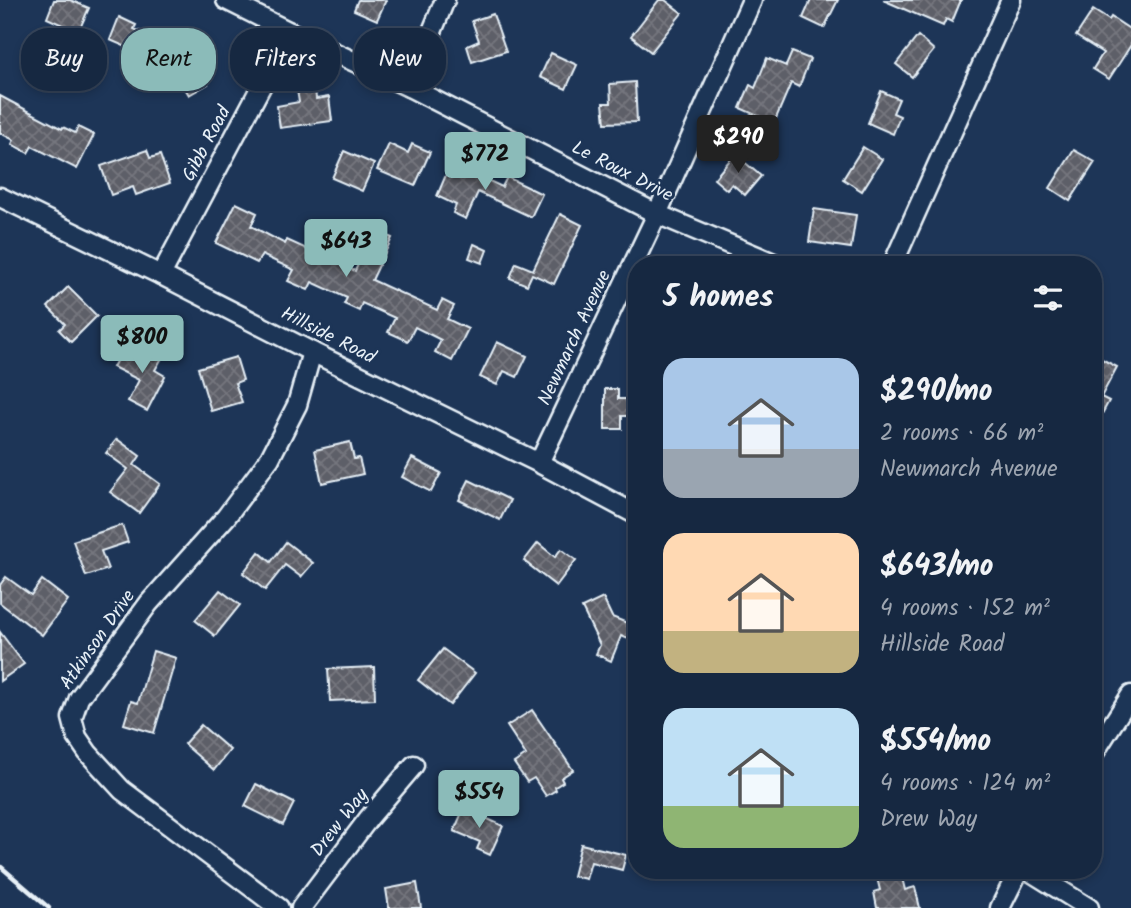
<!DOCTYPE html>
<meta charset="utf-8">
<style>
:root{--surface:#162841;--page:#1f3048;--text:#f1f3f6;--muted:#9ea6b1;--line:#35445a;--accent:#8bbbb9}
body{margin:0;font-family:Kalam,sans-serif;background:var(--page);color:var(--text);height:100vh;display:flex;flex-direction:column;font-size:26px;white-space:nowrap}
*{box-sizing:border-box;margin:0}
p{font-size:23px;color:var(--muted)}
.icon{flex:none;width:38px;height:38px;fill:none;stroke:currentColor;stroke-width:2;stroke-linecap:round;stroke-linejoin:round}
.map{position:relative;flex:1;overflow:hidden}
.sheet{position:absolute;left:628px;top:256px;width:474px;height:623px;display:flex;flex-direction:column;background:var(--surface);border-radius:28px;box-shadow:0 4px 10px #0003,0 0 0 2px var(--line)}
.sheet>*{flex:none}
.top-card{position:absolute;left:21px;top:28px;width:502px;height:63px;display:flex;gap:14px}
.price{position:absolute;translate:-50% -60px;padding:0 16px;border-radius:7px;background:var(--accent);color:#111;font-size:23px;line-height:46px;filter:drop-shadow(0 2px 4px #0008)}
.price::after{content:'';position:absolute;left:50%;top:42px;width:21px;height:16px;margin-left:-10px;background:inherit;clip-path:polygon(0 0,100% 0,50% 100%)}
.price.selected{background:#222;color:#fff}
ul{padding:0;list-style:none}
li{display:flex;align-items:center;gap:21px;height:175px;padding:0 35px}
li span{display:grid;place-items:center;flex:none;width:196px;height:140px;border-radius:21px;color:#555}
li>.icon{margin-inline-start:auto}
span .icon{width:84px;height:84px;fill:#fffc;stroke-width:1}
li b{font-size:30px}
h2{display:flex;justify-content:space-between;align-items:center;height:84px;padding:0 35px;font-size:30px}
.tag{padding:0 24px;border-radius:28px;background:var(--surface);box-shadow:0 4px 10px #0003,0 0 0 2px var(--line);font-size:24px;line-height:63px}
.tag.selected{background:var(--accent);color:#111}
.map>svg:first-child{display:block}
.building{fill:url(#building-cross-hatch);stroke:#e8f1f8;stroke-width:2}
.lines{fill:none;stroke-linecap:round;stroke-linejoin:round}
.minor-casing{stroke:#e8f1f8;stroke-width:23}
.minor{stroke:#1d3557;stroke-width:18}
.rail{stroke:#e8f1f8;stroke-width:4.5}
.labels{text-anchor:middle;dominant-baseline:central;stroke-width:6;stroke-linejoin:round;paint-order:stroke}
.street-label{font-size:19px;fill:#e8f1f8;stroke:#1d3557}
</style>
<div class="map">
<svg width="1131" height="908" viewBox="0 0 1131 908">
<defs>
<pattern id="building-cross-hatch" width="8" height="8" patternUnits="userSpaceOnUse" patternTransform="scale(1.75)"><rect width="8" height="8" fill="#5d5e67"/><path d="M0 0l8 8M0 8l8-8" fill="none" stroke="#74767e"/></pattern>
</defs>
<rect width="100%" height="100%" fill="#1d3557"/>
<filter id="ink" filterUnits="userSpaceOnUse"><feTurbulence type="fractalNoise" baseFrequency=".0143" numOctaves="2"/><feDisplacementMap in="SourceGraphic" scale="14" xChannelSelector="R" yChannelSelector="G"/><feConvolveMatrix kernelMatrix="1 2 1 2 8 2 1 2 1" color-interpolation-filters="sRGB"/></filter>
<g filter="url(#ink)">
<g class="building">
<polygon points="54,0 70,0 89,8 76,37 63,32 65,26 47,18"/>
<polygon points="358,0 386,0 377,20 354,10"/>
<polygon points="659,0 665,0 682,13 651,52 631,36"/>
<polygon points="811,0 838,0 824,28 803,18"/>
<polygon points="883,0 961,0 952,22 946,19 943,26"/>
<polygon points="1093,10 1109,20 1111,17 1131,30 1131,45 1109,79 1093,69 1103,53 1076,36"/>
<polygon points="493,14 506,51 472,62 467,46 479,41 472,21"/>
<polygon points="119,17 136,25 134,29 153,37 145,55 110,40"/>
<polygon points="918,36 934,50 912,77 896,64"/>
<polygon points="180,37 208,84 189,95 154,38 168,44"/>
<polygon points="792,52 810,59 799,87 791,83 774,123 740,108 750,85 755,88 767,58 786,66"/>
<polygon points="551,53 577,65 566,89 540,77"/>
<polygon points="635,82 637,122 605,123 603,103 611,103 610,84"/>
<polygon points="315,88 316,99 329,97 332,121 280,128 277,106 299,102 297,90"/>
<polygon points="881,91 899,99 893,113 900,116 893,134 868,123"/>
<polygon points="0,96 62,129 63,127 75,133 78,127 94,135 77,169 32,146 28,153 12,144 14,140 0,133"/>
<polygon points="389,144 408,153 412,144 430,152 415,186 377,170"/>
<polygon points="863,147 882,159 862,191 843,179"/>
<polygon points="147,150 150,158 160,155 170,183 136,195 133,187 111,195 101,166"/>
<polygon points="1074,150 1095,162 1070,201 1050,188"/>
<polygon points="344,151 374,164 362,191 332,178"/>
<polygon points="735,154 761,176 745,195 732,184 727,190 714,179"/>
<polygon points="451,163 502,187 507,177 542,194 531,217 478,192 466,219 453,213 456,205 437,196"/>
<polygon points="236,203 257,213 251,226 285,244 287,240 355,271 369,241 351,233 356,221 392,238 372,280 437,310 442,300 454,306 447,319 468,329 452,361 435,352 441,340 415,327 408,341 388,332 395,318 362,303 359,311 344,304 347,298 312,282 308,290 288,281 294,270 262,255 257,263 216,243"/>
<polygon points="814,209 856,215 851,248 809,242"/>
<polygon points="560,214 582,225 554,284 532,274 527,285 510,278 516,263 533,270"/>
<polygon points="474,244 487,250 482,263 469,258"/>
<polygon points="68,287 97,316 71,342 59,330 65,324 48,307"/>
<polygon points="497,342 527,356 517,377 504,371 497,385 480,377"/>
<polygon points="142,347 162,358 155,370 165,376 147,411 128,401 139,380 113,367 123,348 138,356"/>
<polygon points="1094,355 1117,367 1101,397 1109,401 1094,429"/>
<polygon points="236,357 243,380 235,383 242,402 211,411 198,368"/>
<polygon points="605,389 618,389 618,399 636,399 636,416 622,416 622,429 605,429"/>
<polygon points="117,439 140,456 134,465 160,484 139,513 110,492 128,469 106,453"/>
<polygon points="350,442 354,459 359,458 363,474 322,483 315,450"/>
<polygon points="412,458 441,473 431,492 402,477"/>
<polygon points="469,480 510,500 500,520 459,500"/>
<polygon points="122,525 128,542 101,551 108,569 86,576 73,541"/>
<polygon points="286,542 313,563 301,577 285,565 265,590 243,573 259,552 271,562"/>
<polygon points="538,543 555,557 561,549 576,560 556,586 524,561"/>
<polygon points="6,577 31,595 42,580 68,600 42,635 0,603 0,585"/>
<polygon points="220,590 240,605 215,636 195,620"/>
<polygon points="603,598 612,617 637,627 637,642 621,636 611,661 596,654 600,645 582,608"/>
<polygon points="0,632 24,664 0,681"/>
<polygon points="443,649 475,673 450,705 418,680"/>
<polygon points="153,651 176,658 154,733 124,724 131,701 138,703"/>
<polygon points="374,667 375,699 330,701 328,669"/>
<polygon points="532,710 573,770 561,778 563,782 555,787 556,790 546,796 534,778 527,782 514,763 526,755 507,726"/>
<polygon points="201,725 230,750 214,770 184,744"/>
<polygon points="256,784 294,803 283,825 245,806"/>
<polygon points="464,808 503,826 490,855 477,849 480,842 454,831"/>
<polygon points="581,844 626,855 622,870 591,862 586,879 573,876"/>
<polygon points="875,870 900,870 905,890 915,887 920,908 877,908 874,892 880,890"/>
<polygon points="417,883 421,908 389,908 386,889"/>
</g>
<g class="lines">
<g class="minor-casing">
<g id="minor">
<polyline points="226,0 290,32 409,87 657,214 776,264"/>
<polyline points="409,87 445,0"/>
<polyline points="0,197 161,275 312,352 539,463 637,515"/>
<polyline points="893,264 1011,0"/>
<polyline points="161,275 290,32"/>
<polyline points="539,463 657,214 752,0"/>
<polyline points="1094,753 1131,695"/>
<polyline points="1028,870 1089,908"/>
<polyline points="279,908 122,790 88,753 77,737 72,718 79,698 149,603 226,517 270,458 297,405 312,352"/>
<polyline points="301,908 369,818 414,765"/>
<polyline points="1000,908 1019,870"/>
</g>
</g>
<use href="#minor" class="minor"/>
<polyline class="rail" points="0,866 49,908"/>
</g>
</g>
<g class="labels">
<g class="street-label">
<text transform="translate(207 144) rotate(-62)">Gibb Road</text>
<text transform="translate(622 172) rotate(27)">Le Roux Drive</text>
<text transform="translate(328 336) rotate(27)">Hillside Road</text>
<text transform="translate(575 338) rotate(-65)">Newmarch Avenue</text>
<text transform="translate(98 640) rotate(-55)">Atkinson Drive</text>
<text transform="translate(340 823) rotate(-52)">Drew Way</text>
</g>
</g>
</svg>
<b class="price selected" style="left:738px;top:175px">$290</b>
<b class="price" style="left:485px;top:192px">$772</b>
<b class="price" style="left:346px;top:279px">$643</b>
<b class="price" style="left:142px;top:375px">$800</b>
<b class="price" style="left:479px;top:830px">$554</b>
<div class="top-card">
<a class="tag">Buy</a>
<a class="tag selected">Rent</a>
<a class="tag">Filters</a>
<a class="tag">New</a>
</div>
<section class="sheet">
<h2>5 homes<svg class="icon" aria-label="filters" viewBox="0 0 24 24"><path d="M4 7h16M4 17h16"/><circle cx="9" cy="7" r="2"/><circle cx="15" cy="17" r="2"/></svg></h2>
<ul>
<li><span style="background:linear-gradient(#a9c7e8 65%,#9aa5b1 0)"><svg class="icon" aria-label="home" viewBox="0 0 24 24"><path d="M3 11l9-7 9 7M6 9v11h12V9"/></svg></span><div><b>$290/mo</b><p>2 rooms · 66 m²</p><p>Newmarch Avenue</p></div></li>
<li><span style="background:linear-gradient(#ffd9b3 70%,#c2b280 0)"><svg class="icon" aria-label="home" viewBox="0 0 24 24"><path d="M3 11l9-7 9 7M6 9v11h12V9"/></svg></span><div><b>$643/mo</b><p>4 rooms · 152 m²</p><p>Hillside Road</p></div></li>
<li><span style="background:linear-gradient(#bfe0f5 70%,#8fb573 0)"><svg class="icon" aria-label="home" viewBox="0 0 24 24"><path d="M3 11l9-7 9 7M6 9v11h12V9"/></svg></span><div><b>$554/mo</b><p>4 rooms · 124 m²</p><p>Drew Way</p></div></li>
</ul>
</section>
</div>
